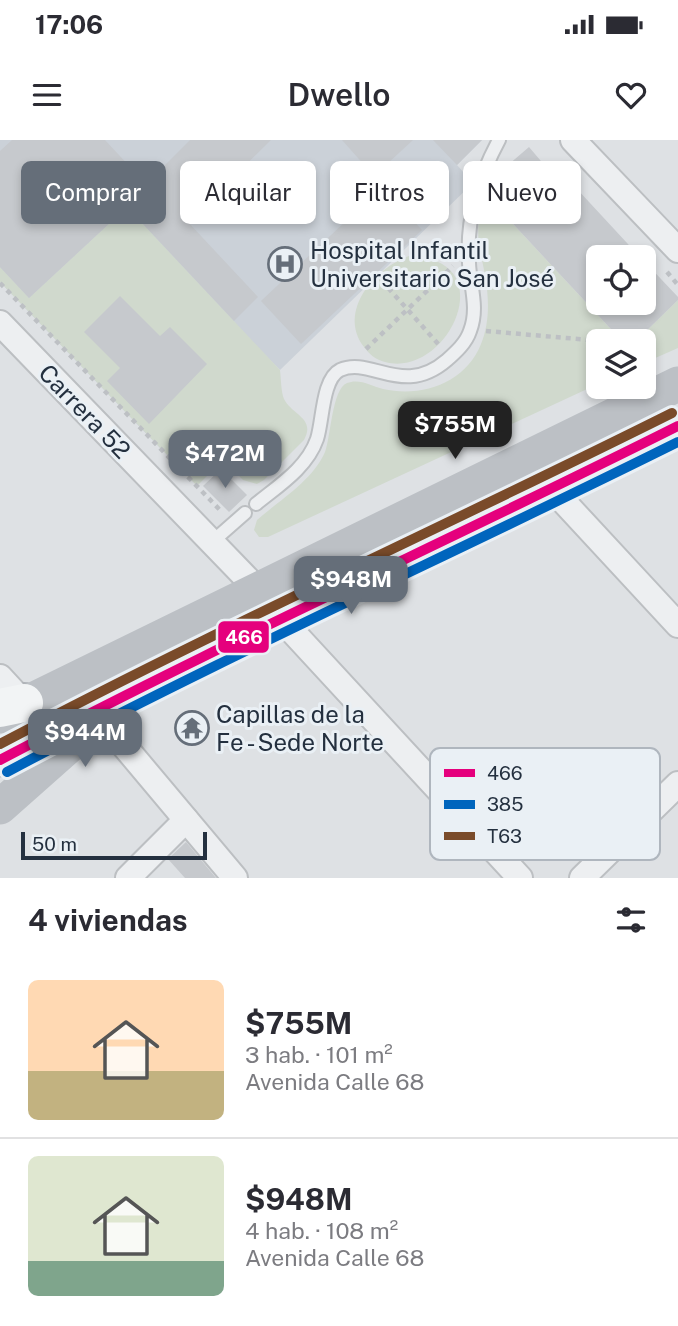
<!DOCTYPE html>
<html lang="es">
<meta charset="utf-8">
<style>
:root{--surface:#fff;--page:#f7f7f7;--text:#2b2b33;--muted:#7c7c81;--line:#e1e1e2;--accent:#656e79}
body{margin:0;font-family:"Public Sans",sans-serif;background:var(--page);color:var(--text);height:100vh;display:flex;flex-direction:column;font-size:26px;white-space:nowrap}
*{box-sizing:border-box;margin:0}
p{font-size:23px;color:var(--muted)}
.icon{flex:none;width:38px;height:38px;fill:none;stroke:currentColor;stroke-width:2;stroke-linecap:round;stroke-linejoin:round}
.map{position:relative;height:738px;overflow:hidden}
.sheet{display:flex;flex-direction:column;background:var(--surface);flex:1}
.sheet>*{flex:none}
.guide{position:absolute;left:21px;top:21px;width:637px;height:63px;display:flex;gap:14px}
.controls{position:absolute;left:586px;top:105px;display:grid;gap:14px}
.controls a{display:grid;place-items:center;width:70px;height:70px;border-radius:10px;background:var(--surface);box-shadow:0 4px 10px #0003;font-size:35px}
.scale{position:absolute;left:21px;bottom:18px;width:186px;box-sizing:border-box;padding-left:7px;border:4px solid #24303f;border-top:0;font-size:19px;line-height:24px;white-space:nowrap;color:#24303f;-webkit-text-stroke:5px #eaf0f5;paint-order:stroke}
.price{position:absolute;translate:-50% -60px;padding:0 16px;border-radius:14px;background:var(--accent);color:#fff;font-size:23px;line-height:46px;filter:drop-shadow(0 2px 4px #0008)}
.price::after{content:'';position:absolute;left:50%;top:42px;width:21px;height:16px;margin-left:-10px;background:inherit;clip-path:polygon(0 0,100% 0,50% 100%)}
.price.active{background:#222;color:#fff}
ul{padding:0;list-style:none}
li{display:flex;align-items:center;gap:21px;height:175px;padding:0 28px}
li+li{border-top:2px solid var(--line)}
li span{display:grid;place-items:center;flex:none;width:196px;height:140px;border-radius:10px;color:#555}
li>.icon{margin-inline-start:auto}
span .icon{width:84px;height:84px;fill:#fffc;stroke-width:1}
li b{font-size:30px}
h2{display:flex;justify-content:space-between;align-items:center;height:84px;padding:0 28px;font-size:30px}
.chip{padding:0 24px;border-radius:10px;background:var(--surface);box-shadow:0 4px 10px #0003;font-size:24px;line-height:63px}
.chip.active{background:var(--accent);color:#fff}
.status{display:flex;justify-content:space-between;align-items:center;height:49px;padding:0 35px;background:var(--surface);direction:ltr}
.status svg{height:19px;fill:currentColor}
header{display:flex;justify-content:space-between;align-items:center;height:91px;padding:0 28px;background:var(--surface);font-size:32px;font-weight:600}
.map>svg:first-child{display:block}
.built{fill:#cbd1d8}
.green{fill:#d0d9cd}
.building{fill:#c6c9cd}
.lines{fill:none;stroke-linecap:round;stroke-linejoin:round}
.lane-casing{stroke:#bcbfc2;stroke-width:16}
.street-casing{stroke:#bcbfc2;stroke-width:28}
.highway-casing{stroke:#b0b4b9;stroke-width:42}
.path{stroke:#bdc0c4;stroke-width:4.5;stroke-dasharray:5 5;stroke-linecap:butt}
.lane{stroke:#edeff1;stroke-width:12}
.street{stroke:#edeff1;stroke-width:24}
.secondary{stroke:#bcc0c5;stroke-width:35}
.highway{stroke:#f2f4f5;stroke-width:38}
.bus-1-casing{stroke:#eaf0f5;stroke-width:16}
.bus-2-casing{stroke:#eaf0f5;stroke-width:16}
.bus-3-casing{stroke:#eaf0f5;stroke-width:16}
.bus-1{stroke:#e5007d;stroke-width:10}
.bus-2{stroke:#0065bd;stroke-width:10}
.bus-3{stroke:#7a4b2a;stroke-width:10}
.labels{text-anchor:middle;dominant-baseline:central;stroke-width:6;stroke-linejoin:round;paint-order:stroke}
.poi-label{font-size:24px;fill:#24303f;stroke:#eaf0f5;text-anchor:start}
.street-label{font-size:24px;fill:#24303f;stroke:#eaf0f5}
.key{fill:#eaf0f5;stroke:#afb6be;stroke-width:2}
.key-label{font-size:19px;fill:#24303f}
.line-badge{stroke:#eaf0f5;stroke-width:2.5}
.badge-label{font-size:19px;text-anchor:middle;font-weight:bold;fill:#fff}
</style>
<div class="status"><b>17:06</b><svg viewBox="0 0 49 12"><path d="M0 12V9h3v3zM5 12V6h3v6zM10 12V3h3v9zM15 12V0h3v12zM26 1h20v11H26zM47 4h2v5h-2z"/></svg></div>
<header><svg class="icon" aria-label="menu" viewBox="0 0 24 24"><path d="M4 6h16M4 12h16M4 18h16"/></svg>Dwello<svg class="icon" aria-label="heart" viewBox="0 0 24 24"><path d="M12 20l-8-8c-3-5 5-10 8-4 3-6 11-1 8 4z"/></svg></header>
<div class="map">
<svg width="678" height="738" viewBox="0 0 678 738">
<rect width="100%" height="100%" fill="#dee1e4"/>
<polygon class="built" points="0,0 482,0 457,25 473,43 280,230 260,210 161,309 0,142"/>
<g class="green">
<path d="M492 64 500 70 622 201H598V244L268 397H259L254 390 257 380C280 360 313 340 325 312 331 296 332 249 347 243 359 238 372 246 383 249 423 258 466 242 481 204 490 182 489 158 485 135 481 113 473 90 483 67Z"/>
<path d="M127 67 280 230C281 238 281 252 284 259 292 275 316 278 304 300L264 340 257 344 243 340 223 320 197 346 0 142V127L29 158Z"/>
<path d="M409 116C505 118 448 239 385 222 376 220 369 214 364 207 337 171 375 128 409 116Z"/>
<polygon points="678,160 678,208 644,223 644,201 636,201"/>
</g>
<g class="building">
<polygon points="12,0 105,0 146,44 190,0 271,0 188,82 258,157 234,181 127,67 29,158 0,127 0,11"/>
<polygon points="342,0 413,0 374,36"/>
<polygon points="433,0 482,0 457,25"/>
<polygon points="529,7 546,27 552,22 640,117 598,117 598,163 644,163 644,121 678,157 678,160 636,201 622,201 500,70 514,57 495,36"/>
<polygon points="382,47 422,90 301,204 261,161"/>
<polygon points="120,156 160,196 170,187 207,224 149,284 107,241 120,228 84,192"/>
<polygon points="221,329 247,355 229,372 203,346"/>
<polygon points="186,702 216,738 185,738 168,719"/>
</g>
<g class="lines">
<g class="lane-casing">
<g id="lane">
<path d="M256 364C278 346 307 328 317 299 323 281 322 239 340 230 371 216 403 258 447 220 456 212 466 203 470 191 479 168 470 146 469 123 466 80 479 37 499 0"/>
<polyline points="212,402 245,373"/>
</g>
</g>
<g class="street-casing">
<g id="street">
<polyline points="573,0 678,110"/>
<polyline points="0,183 257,449"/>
<polyline points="552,349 678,485"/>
<polyline points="281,479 520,738"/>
<polyline points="0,537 24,563"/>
<polyline points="120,601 235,738"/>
<polyline points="128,738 186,680"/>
<polyline points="582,738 678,644"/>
</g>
</g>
<g class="highway-casing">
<polyline id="highway" points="0,568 24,563"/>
</g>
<g class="path">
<polyline points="667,132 678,145"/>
<polyline points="375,133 440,206"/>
<polyline points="0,143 220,370"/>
<polyline points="486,191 601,201"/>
<polyline points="366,209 453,126"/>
</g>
<use href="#lane" class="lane"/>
<use href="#street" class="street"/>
<g class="secondary">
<polyline points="0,576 678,244"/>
<polyline points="0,620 132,550 552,349 678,286"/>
<polyline points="0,667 89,588"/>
</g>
<use href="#highway" class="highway"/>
<g class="bus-1-casing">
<path id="bus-1" d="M0 620C223 502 453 399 678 286"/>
</g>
<g class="bus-2-casing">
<path id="bus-2" d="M7 632C227 515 455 413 678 302"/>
</g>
<g class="bus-3-casing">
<path id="bus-3" d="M0 604C221 487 448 385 672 273"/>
</g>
<use href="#bus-1" class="bus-1"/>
<use href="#bus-2" class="bus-2"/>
<use href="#bus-3" class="bus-3"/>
</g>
<defs>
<g id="hospital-ring" transform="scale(1.75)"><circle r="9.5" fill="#eaf0f5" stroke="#656e79" stroke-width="1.5"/><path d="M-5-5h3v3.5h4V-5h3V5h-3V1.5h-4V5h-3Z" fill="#656e79"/></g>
<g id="temple-ring" transform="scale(1.75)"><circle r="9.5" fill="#eaf0f5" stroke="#656e79" stroke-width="1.5"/><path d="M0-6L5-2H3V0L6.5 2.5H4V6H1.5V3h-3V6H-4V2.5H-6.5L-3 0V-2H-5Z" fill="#656e79"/></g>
</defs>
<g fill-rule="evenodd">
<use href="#hospital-ring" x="285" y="124"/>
<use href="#temple-ring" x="192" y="588"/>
</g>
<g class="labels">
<g class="poi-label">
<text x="310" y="110">Hospital Infantil<tspan x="310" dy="28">Universitario San José</tspan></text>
<text x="216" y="574">Capillas de la<tspan x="216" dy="28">Fe - Sede Norte</tspan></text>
</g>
<g class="street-label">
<text transform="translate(85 271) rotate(46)">Carrera 52</text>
</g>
</g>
<rect x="430" y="608" width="230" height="112" rx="10" class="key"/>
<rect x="444" y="629" width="31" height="8" fill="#e5007d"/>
<rect x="444" y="660" width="31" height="9" fill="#0065bd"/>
<rect x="444" y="692" width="31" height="8" fill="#7a4b2a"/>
<g class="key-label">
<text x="487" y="640">466</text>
<text x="487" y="671">385</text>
<text x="487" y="703">T63</text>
</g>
<rect class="line-badge" x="217" y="480" width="53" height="34" rx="7" fill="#e5007d"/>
<g class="badge-label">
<text x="244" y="504">466</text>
</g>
</svg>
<div class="controls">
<a><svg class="icon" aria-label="locate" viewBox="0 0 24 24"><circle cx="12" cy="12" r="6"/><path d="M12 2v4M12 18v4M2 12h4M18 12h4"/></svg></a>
<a><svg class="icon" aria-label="layers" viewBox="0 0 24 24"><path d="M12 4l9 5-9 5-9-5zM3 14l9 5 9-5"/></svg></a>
</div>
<div class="scale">50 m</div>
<b class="price active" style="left:455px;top:321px">$755M</b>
<b class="price" style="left:225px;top:350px">$472M</b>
<b class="price" style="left:351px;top:476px">$948M</b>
<b class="price" style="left:85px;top:629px">$944M</b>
<div class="guide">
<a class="chip active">Comprar</a>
<a class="chip">Alquilar</a>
<a class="chip">Filtros</a>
<a class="chip">Nuevo</a>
</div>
</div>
<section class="sheet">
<h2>4 viviendas<svg class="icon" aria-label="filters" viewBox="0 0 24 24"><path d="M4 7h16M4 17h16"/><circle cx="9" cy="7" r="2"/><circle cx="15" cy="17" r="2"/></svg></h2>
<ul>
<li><span style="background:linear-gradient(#ffd9b3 65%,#c2b280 0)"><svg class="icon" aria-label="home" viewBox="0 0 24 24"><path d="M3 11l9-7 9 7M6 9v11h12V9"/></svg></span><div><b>$755M</b><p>3 hab. · 101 m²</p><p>Avenida Calle 68</p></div></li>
<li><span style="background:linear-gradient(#dfe7d0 75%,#7fa58c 0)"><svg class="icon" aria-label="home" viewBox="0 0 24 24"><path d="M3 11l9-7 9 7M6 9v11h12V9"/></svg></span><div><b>$948M</b><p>4 hab. · 108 m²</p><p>Avenida Calle 68</p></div></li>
</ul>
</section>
